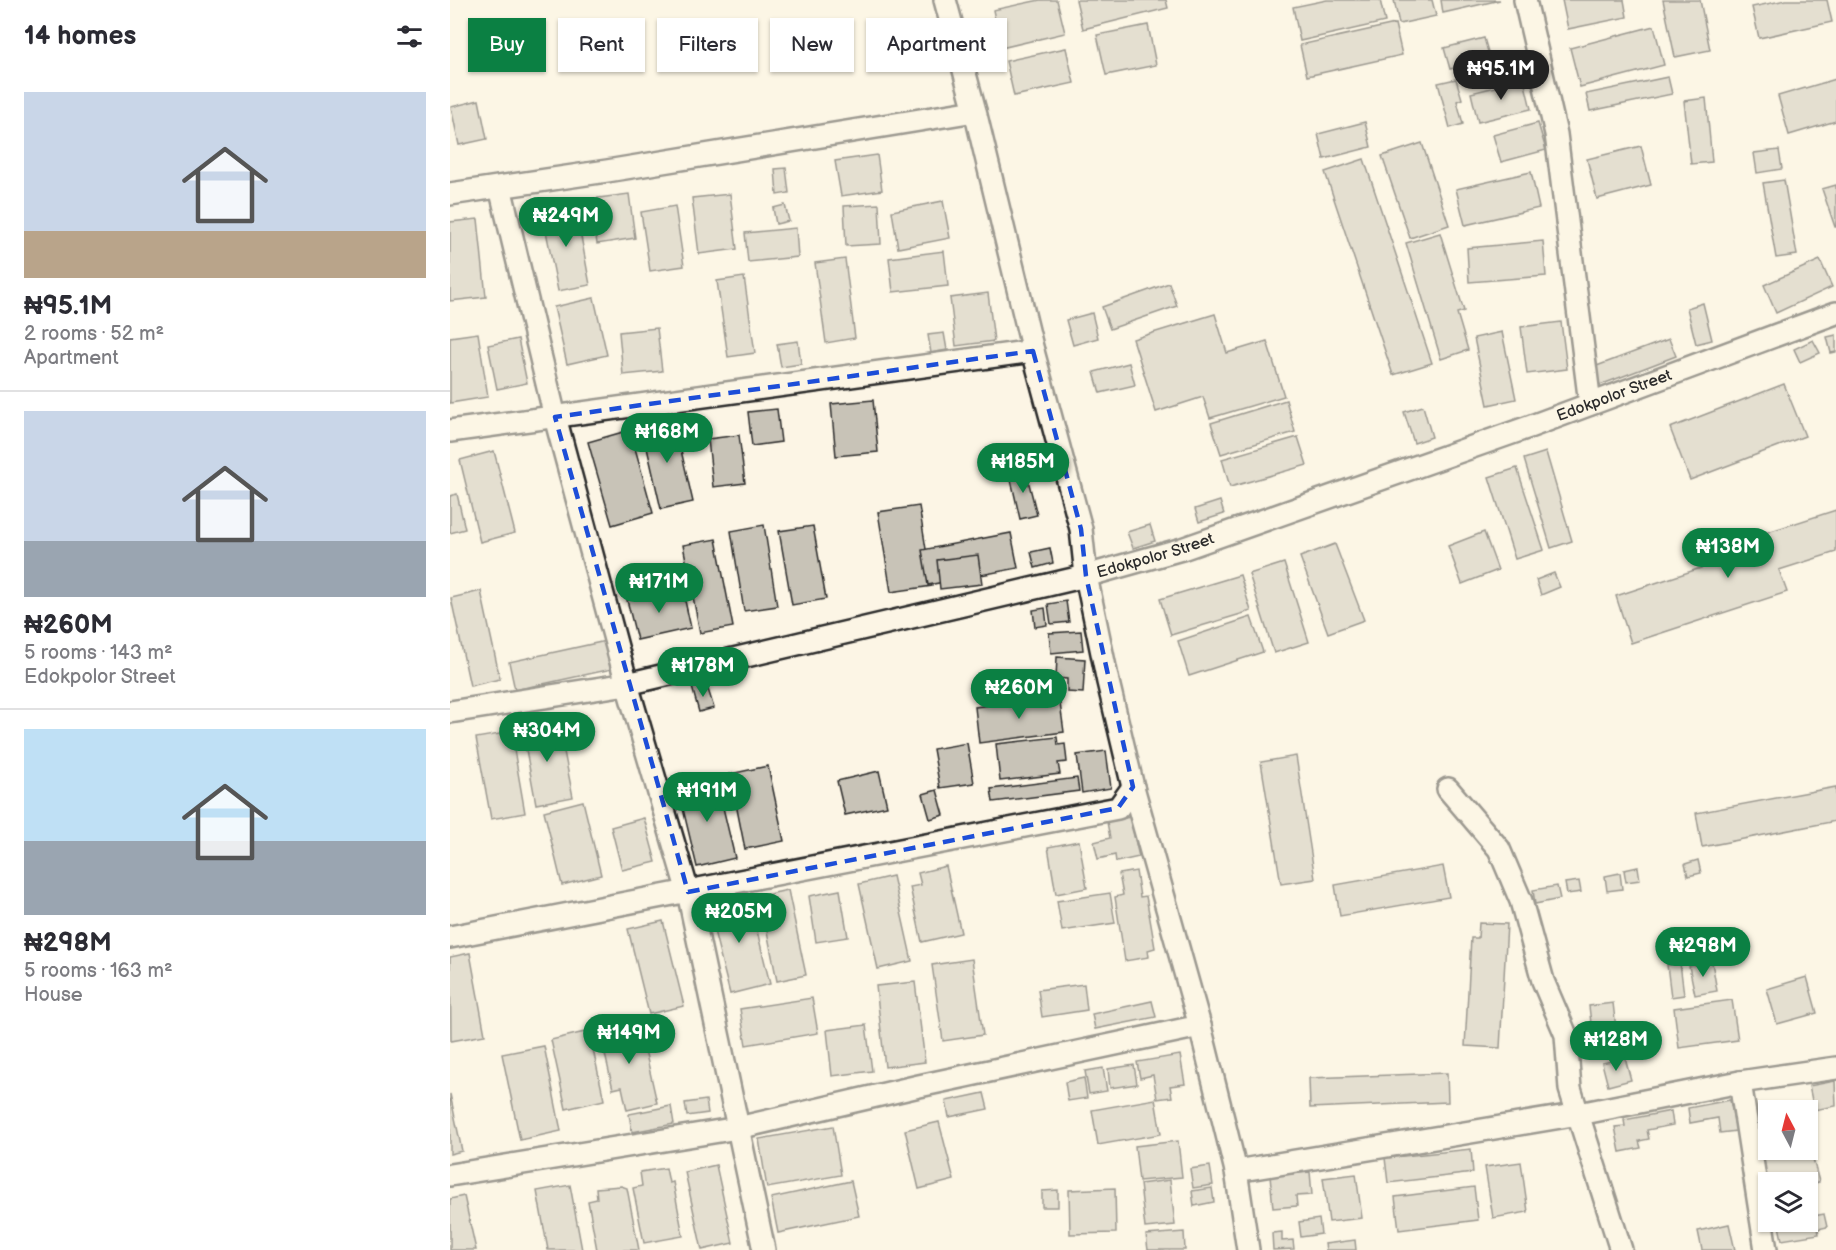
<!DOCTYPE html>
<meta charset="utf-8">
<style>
:root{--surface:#fff;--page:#f7f7f7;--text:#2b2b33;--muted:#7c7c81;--line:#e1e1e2;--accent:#0b8043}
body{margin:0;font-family:"Balsamiq Sans",sans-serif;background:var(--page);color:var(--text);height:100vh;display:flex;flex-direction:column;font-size:22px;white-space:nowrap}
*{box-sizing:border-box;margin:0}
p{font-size:20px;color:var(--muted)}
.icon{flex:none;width:33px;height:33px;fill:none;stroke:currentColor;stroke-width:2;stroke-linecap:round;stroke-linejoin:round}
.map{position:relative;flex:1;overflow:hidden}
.details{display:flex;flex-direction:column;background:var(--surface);width:450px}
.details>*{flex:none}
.guide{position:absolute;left:18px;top:18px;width:570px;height:54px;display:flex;gap:12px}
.needle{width:39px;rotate:353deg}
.buttons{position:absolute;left:1308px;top:1100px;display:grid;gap:12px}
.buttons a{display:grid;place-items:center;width:60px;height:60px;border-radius:0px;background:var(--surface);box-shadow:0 2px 4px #0004;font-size:30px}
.price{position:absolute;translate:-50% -51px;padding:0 14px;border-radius:21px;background:var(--accent);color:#fff;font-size:20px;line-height:39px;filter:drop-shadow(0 2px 3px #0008)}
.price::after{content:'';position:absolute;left:50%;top:36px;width:18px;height:14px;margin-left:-9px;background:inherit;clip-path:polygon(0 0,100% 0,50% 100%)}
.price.active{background:#222;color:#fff}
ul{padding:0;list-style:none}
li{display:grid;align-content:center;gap:12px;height:318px;padding:0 24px}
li+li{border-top:2px solid var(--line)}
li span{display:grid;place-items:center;height:186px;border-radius:0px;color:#555}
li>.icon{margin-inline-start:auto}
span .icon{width:108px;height:108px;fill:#fffc;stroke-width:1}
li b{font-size:26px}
h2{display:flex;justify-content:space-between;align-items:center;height:72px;padding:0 24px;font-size:26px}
.chip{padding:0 21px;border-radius:0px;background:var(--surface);box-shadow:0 2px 4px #0004;font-size:21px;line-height:54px}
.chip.active{background:var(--accent);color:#fff}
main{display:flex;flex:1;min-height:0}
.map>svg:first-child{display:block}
.building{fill:#c8c3b7;stroke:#2b2b2b;stroke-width:1.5}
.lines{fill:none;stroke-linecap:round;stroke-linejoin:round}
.street-casing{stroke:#2b2b2b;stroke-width:26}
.street{stroke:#fcf5e5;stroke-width:21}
.marked{fill:none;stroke:#1d4ed8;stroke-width:4.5;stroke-dasharray:12 8;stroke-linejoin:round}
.labels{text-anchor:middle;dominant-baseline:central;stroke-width:5;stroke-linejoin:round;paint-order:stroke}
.street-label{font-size:16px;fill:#2b2b2b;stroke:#fcf5e5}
</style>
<main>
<section class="details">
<h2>14 homes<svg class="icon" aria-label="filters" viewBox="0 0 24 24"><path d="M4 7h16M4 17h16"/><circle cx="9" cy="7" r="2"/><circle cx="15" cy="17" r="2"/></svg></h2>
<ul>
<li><span style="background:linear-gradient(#c9d6e8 75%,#b9a48a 0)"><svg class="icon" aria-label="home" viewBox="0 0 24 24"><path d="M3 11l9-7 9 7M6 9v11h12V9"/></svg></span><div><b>₦95.1M</b><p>2 rooms · 52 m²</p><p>Apartment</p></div></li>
<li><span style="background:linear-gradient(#c9d6e8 70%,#9aa5b1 0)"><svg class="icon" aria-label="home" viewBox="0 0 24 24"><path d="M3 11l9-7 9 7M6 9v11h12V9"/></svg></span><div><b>₦260M</b><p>5 rooms · 143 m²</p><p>Edokpolor Street</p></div></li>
<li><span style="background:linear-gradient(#bfe0f5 60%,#9aa5b1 0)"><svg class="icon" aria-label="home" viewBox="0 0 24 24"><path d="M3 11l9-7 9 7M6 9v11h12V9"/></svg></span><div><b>₦298M</b><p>5 rooms · 163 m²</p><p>House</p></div></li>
</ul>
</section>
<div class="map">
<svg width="1386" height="1250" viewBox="0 0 1386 1250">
<rect width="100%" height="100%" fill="#fcf5e5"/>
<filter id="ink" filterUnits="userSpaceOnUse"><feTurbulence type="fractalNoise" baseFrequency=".0167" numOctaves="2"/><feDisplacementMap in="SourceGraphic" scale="12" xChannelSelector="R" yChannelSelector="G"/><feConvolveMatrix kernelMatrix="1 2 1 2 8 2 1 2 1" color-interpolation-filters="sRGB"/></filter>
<g filter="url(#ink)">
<g class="building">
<polygon points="590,0 607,0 615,33 551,48 543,10"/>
<polygon points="626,0 716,0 718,8 633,29"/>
<polygon points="877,0 930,0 935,22 850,41 843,7"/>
<polygon points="944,0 982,0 986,16 949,24"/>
<polygon points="991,0 1050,0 993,13"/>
<polygon points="1112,0 1174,0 1177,17 1118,29"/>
<polygon points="1213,0 1250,0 1260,50 1225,57"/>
<polygon points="1336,0 1377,0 1382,22 1309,38 1302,7"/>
<polygon points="945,24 952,55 857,76 850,45"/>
<polygon points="698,25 706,65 656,75 647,35"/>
<polygon points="1204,26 1214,65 1130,87 1120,48"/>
<polygon points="1034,38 1040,59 1000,69 994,48"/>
<polygon points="616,48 624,83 564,96 556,61"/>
<polygon points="1218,77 1222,94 1140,111 1136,94"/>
<polygon points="1006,79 1012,99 1007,101 1013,124 1000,128 988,83"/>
<polygon points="1386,79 1386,121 1339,135 1328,96"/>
<polygon points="1074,80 1081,109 1028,122 1021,93"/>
<polygon points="1256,98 1262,162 1241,164 1234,101"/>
<polygon points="29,100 37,139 9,145 1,107"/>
<polygon points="915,122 921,147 874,159 868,134"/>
<polygon points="1088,123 1096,150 1051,162 1043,135"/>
<polygon points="972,143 999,225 960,238 932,156"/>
<polygon points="1191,146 1201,185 1147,199 1137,159"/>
<polygon points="1329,150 1332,169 1307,173 1304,153"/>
<polygon points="427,155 432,190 391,196 385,161"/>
<polygon points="914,159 982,363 943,375 875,172"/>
<polygon points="336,168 339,193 327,195 325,169"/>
<polygon points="1081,172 1089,208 1015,225 1006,189"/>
<polygon points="1334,180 1347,255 1326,258 1313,183"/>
<polygon points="1386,185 1386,227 1385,227 1372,189"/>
<polygon points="179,194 185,238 147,244 141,199"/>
<polygon points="280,194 287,249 249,254 242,198"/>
<polygon points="493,201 500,238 448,248 442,211"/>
<polygon points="125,204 140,285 108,291 92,211"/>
<polygon points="429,204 431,244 396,246 394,206"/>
<polygon points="335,205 339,221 326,224 323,208"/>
<polygon points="225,206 234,266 200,271 191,212"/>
<polygon points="28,219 36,297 0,301 0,222"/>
<polygon points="346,228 348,257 298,262 295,233"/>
<polygon points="990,233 1014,311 1007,313 1018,350 991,359 956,243"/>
<polygon points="1093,241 1096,276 1019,282 1017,248"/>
<polygon points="494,251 498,286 443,292 439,258"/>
<polygon points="395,259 405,338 376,343 365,263"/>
<polygon points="1370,260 1382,287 1326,313 1314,285"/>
<polygon points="294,277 305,353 278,357 267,281"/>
<polygon points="719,283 727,306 660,329 652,307"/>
<polygon points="538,293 544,341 506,346 500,298"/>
<polygon points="144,298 157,355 117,364 104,307"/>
<polygon points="1253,303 1262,340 1246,344 1237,308"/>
<polygon points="642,313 648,338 623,345 616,320"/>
<polygon points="765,314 777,353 817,341 834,396 760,418 753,397 706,412 683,339"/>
<polygon points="1111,322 1117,369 1077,374 1071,327"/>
<polygon points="207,328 212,371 173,375 169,332"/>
<polygon points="1052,332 1066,399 1038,405 1024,338"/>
<polygon points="28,333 38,397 0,403 0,337"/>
<polygon points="494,333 497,350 481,353 478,335"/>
<polygon points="1386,335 1386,352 1381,353 1377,337"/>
<polygon points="68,339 77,383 47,389 38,345"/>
<polygon points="1219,339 1226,356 1150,385 1144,367"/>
<polygon points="1363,340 1370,353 1350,362 1344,349"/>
<polygon points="348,341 351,364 331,367 327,344"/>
<polygon points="679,363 685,385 650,393 644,372"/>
<polygon points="1334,384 1355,436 1240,480 1220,428"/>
<polygon points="423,400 428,452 386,456 381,404"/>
<polygon points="836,400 845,432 771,454 761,423"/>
<polygon points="973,406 982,437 964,443 954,412"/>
<polygon points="327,409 331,442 302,446 298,412"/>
<polygon points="224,420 243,502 211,509 192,426"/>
<polygon points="180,430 203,513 162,525 138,442"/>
<polygon points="289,435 295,483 263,487 258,439"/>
<polygon points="848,437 857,465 780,487 772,459"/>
<polygon points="44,451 65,533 30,542 10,460"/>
<polygon points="1096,452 1122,541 1101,548 1074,459"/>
<polygon points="575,468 587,515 570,519 559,471"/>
<polygon points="1067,468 1094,550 1065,559 1039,477"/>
<polygon points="7,494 15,529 0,533 0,496"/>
<polygon points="770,501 774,514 749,522 745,509"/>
<polygon points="469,506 482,586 441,592 428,512"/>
<polygon points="1386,510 1386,552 1329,570 1337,592 1181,643 1166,596 1266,563 1262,550"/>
<polygon points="314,525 327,606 294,611 281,531"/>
<polygon points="700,525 705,541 683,548 677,532"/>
<polygon points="363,526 376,599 342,605 329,531"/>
<polygon points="1034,532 1048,570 1012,584 998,546"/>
<polygon points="561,533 568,568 478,585 472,550"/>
<polygon points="266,539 283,627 250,633 233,545"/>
<polygon points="885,544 914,620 878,633 850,557"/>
<polygon points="600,548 603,563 585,568 581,552"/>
<polygon points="528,555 532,584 490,589 487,560"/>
<polygon points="834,563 859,642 824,653 799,574"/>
<polygon points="1104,573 1110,587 1091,595 1086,580"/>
<polygon points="790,575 801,611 721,635 710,599"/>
<polygon points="232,587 241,628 187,640 177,600"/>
<polygon points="31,591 50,679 20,686 1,598"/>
<polygon points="616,601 619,622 601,624 598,604"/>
<polygon points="595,608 597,625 585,627 583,610"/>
<polygon points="801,617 813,652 739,676 728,641"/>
<polygon points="631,631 633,650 601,653 599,633"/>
<polygon points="156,641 162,669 65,690 59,662"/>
<polygon points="607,657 635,659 633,693 617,692 617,679 606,678"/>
<polygon points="256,683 264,708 249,712 242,687"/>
<polygon points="609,696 614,732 529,743 525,707"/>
<polygon points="108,721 123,797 86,804 72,728"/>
<polygon points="61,732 75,813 41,819 26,738"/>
<polygon points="607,737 608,745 615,744 617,762 608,763 610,774 550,781 546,744"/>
<polygon points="517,743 524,783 490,788 483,749"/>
<polygon points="656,751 661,788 632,793 627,755"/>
<polygon points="846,756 865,879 831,884 811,762"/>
<polygon points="318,766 334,841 295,849 280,774"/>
<polygon points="429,771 437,806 395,815 387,781"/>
<polygon points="266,778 285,858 247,867 228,788"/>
<polygon points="627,778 629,791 543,802 541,789"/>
<polygon points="1386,787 1386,821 1252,847 1246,813"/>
<polygon points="487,790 494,815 480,819 473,794"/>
<polygon points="133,801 151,875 112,885 94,811"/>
<polygon points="680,817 689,857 666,862 665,855 648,859 644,842 660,838 657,822"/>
<polygon points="194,818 206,862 172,870 161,827"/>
<polygon points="629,841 637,888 606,894 598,847"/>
<polygon points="1248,860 1251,873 1238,876 1235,864"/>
<polygon points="496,866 511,933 472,942 460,887 471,885 468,873"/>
<polygon points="993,866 999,897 890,916 885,885"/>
<polygon points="1188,867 1190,880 1176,882 1174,870"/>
<polygon points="686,871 690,897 696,896 705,948 698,950 699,957 675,961 665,897 673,895 669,874"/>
<polygon points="1170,873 1172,889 1157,891 1155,876"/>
<polygon points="443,876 462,961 428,969 409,884"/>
<polygon points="1129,881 1131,892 1117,894 1115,883"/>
<polygon points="1107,886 1110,899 1085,904 1083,890"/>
<polygon points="338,890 356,975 327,981 310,896"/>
<polygon points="390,890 398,937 366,942 359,896"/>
<polygon points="660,893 665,923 612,931 607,901"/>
<polygon points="298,894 320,984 280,994 257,903"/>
<polygon points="213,921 234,1006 199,1014 178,929"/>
<polygon points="1029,923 1057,924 1050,1048 1015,1046 1021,938 1028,938"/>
<polygon points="20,953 35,1035 1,1041 0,957"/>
<polygon points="522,959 533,1035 493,1041 482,965"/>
<polygon points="1262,962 1267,991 1245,995 1239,966"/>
<polygon points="1230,963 1234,995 1221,997 1217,965"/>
<polygon points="1357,977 1367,1013 1327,1024 1317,989"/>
<polygon points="465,982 475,1062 435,1067 426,986"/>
<polygon points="634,984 637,1010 592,1017 588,990"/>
<polygon points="362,998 368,1033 296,1045 290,1009"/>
<polygon points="1282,1000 1288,1040 1229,1048 1224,1008"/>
<polygon points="702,1001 706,1017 645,1029 642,1014"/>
<polygon points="1163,1003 1168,1046 1144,1049 1139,1006"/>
<polygon points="189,1023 207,1103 177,1110 172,1087 163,1089 150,1032"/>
<polygon points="416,1025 422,1071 382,1076 377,1030"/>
<polygon points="139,1031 154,1100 116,1109 101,1040"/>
<polygon points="94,1046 111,1131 70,1140 52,1054"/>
<polygon points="730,1055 735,1084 720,1086 722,1097 707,1099 703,1075 690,1078 687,1062"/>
<polygon points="1175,1058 1181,1080 1158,1086 1152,1063"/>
<polygon points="684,1065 687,1084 660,1088 658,1069"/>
<polygon points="653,1068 657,1091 639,1094 635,1071"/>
<polygon points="997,1073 998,1102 860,1108 859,1078"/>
<polygon points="634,1078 637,1098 618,1101 615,1082"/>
<polygon points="1385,1081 1386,1106 1364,1110 1359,1086"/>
<polygon points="534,1093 538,1109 499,1117 496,1101"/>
<polygon points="0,1094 12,1151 0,1154"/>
<polygon points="705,1099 711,1134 648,1145 642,1110"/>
<polygon points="256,1100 258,1113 237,1116 235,1103"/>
<polygon points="1280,1100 1286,1131 1270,1133 1268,1118 1240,1123 1238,1108"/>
<polygon points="1358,1104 1362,1129 1358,1130 1358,1110 1348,1110 1347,1106"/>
<polygon points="221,1106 224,1124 182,1132 179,1114"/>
<polygon points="1221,1111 1223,1125 1197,1130 1199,1139 1189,1141 1191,1148 1170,1152 1165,1127 1175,1126 1174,1120"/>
<polygon points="489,1122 504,1180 469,1189 455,1130"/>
<polygon points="383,1126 391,1175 317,1188 309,1139"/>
<polygon points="728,1141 732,1177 689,1181 685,1146"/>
<polygon points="1360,1147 1369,1182 1358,1185 1358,1182 1318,1182 1318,1188 1311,1159"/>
<polygon points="1021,1149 1023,1173 938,1183 935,1158"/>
<polygon points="1071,1162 1078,1212 1043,1218 1035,1167"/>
<polygon points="266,1165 283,1243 252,1250 235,1172"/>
<polygon points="760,1166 763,1185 743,1188 740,1169"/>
<polygon points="216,1168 219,1183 223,1182 233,1236 194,1243 183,1188 192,1186 190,1172"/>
<polygon points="860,1172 862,1195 846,1196 847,1206 823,1208 820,1176"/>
<polygon points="906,1174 912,1218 879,1222 873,1178"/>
<polygon points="720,1180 725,1225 695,1228 690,1184"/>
<polygon points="401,1181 409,1216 328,1233 321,1198"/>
<polygon points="120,1185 132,1250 98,1250 87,1191"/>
<polygon points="171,1186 177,1188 189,1250 147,1250 138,1201 147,1199 146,1188"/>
<polygon points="1024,1187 1028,1220 949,1230 945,1197"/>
<polygon points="665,1188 666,1233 620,1234 619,1190"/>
<polygon points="762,1188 764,1202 744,1206 742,1191"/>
<polygon points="608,1190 608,1207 592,1207 592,1191"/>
<polygon points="14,1196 26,1250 0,1250 0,1199"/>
<polygon points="1361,1198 1363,1216 1374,1214 1377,1227 1368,1229 1369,1234 1332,1240 1328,1221 1358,1221 1358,1199"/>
<polygon points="869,1219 871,1234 851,1237 849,1222"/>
<polygon points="1279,1224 1285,1250 1252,1250 1248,1231"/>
<polygon points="734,1232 735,1250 698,1250 696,1235"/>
<polygon points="832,1232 832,1241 843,1240 844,1249 823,1250 822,1233"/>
<polygon points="905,1240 906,1250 876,1250 875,1244"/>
</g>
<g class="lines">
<g class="street-casing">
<g id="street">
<polyline points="1075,0 1106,134 1140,404"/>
<polyline points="50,187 105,417 177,684 238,892 314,1250"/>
<polyline points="0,194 157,171 525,111"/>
<polyline points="0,431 583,351"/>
<path id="s1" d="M0 712 177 684 636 576 732 549 1079 427 1386 313"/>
<polyline points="998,789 1049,849 1071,901 1093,981 1116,1035 1120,1089 1171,1250"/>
<polyline points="0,937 668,808 683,787 658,682 636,576 631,529 583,351 525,111 495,0"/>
<polyline points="750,1026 786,1171 798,1250"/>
<polyline points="1290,1082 1316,1250"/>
<polyline points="786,1171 1129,1114 1290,1082 1386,1068"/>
<polyline points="0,1175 288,1128 469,1086 750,1026 683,787"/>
</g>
</g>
<use href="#street" class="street"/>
</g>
</g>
<path d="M0 0H1386V1250H0ZM583 351 631 529 636 576 683 787 668 808 238 892 105 417Z" fill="#fcf5e5" fill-opacity=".55" fill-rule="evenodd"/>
<path class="marked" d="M583 351 631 529 636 576 683 787 668 808 238 892 105 417Z"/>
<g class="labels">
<g class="street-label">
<text stroke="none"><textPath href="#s1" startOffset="1209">Edokpolor Street</textPath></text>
<text stroke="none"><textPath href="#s1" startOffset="723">Edokpolor Street</textPath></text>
</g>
</g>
</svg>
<div class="buttons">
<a><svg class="needle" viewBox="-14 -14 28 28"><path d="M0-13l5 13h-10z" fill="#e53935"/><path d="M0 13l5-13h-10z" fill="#7c7c81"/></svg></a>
<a><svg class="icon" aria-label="layers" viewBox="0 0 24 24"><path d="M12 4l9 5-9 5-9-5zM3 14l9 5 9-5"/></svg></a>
</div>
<b class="price active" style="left:1051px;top:101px">₦95.1M</b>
<b class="price" style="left:116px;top:248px">₦249M</b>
<b class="price" style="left:217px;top:464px">₦168M</b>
<b class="price" style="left:573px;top:494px">₦185M</b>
<b class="price" style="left:1278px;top:579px">₦138M</b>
<b class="price" style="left:209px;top:614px">₦171M</b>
<b class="price" style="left:253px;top:698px">₦178M</b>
<b class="price" style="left:569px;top:720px">₦260M</b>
<b class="price" style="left:97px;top:763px">₦304M</b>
<b class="price" style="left:257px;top:823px">₦191M</b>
<b class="price" style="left:289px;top:944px">₦205M</b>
<b class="price" style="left:1253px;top:978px">₦298M</b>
<b class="price" style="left:179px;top:1065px">₦149M</b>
<b class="price" style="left:1166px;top:1072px">₦128M</b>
<div class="guide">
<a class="chip active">Buy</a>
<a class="chip">Rent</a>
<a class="chip">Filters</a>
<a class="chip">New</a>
<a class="chip">Apartment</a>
</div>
</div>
</main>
